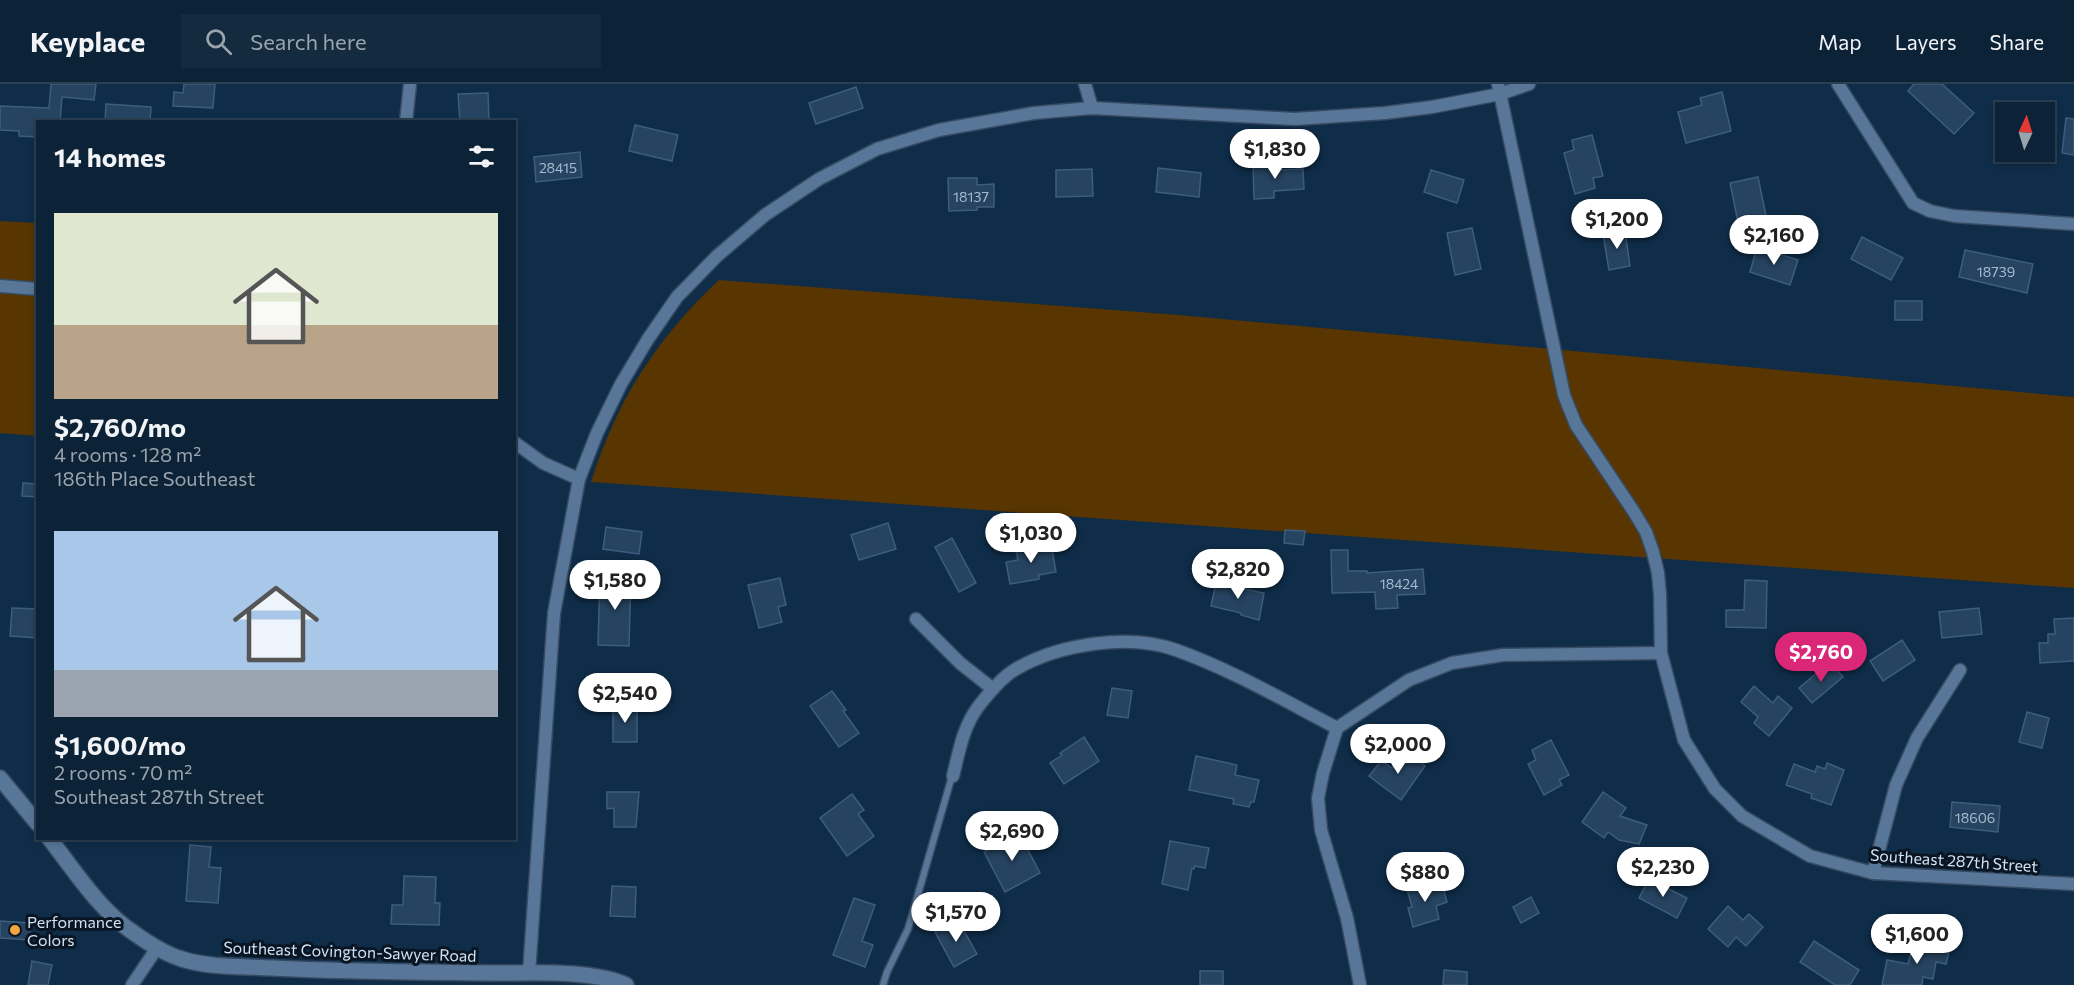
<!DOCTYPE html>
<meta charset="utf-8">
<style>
:root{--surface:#0b2237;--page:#142a3f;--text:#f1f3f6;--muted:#9aa4ad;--line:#2b3f52;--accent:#db2777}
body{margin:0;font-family:Commissioner,sans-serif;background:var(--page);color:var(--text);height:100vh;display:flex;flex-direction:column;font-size:22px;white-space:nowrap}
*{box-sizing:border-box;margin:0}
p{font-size:20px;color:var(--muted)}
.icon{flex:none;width:33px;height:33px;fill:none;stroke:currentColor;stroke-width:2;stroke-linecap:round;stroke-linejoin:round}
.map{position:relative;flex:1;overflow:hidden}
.side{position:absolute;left:36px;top:36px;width:480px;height:720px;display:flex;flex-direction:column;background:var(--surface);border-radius:0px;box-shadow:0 3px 9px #0003,0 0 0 2px var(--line)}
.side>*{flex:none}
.needle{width:39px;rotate:4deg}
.buttons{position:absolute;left:1995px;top:18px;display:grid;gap:12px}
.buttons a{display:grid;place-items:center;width:60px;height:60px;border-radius:0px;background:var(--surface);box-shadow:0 3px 9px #0003,0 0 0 2px var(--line);font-size:30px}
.price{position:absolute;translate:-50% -51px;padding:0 14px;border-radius:21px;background:#fff;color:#222;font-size:20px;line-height:39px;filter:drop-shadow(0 2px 3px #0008)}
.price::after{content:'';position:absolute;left:50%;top:36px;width:18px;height:14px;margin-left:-9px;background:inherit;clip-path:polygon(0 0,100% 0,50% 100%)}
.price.on{background:var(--accent);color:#fff}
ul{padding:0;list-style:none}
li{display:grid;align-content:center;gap:12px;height:318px;padding:0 18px}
li span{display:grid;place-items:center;height:186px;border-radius:0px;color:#555}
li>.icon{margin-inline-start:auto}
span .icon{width:108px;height:108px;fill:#fffc;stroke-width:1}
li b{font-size:26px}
h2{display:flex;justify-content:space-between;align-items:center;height:72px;padding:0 18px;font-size:26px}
header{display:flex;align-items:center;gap:36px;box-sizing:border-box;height:84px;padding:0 30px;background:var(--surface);border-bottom:2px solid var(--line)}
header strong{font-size:28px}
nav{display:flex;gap:33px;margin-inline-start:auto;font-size:21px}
.search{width:420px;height:54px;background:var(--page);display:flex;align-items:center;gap:15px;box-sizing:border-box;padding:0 21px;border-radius:0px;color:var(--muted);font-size:22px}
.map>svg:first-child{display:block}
.green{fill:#583501}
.building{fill:#264461;stroke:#3e5d7c;stroke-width:1.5}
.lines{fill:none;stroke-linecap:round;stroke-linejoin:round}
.lane-casing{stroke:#364a62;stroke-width:9}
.street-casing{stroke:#364a62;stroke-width:15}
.secondary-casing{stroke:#364a62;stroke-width:18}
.lane{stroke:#587798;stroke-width:6}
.street{stroke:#587798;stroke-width:12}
.secondary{stroke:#587798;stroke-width:15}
.poi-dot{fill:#f2a540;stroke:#091522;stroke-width:2}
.labels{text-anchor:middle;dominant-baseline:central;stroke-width:6;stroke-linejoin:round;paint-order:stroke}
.number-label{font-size:14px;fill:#a6bacf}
.street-label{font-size:16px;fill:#d0e2f4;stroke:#091522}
.poi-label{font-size:16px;fill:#d0e2f4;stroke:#091522;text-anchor:start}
</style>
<header>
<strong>Keyplace</strong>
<div class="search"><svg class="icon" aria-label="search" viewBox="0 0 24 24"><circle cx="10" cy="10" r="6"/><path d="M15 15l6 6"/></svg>Search here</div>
<nav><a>Map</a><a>Layers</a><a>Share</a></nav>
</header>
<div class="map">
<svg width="2074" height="901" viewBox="0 0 2074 901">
<rect width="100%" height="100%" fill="#0f2d49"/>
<g class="green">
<polygon points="0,137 37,139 37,352 0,349"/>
<path d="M719 196 1179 231 2074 313V504L591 398C617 316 656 255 719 196Z"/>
</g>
<g class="building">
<polygon points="51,0 96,0 94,16 62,13 60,38 38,38 38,53 19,52 19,47 0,46 0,22 49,24"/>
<polygon points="184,0 215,0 213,24 173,22 174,8 183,9"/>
<polygon points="1914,0 1942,0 1974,29 1954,50 1908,7"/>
<polygon points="856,3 863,24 816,40 809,19"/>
<polygon points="1722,8 1731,47 1686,59 1678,28 1702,21 1700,14"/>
<polygon points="488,9 489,38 460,38 458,10"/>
<polygon points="106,20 151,23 150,38 105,38"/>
<polygon points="2066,34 2074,35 2074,71 2062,69"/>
<polygon points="635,41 678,51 672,77 629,67"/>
<polygon points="1592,51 1603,92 1593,94 1595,104 1575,110 1564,69 1574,66 1572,56"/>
<polygon points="580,68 582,93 536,98 534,73"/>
<polygon points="1275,78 1276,86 1303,85 1304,105 1274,107 1274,114 1254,115 1253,79"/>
<polygon points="1158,84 1201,89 1199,113 1156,108"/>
<polygon points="1092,85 1093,112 1056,113 1056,86"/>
<polygon points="1431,86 1464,96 1457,119 1424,108"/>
<polygon points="1758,93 1766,132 1738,138 1730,99"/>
<polygon points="948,94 977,94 977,101 994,100 994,123 977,123 977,126 949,127"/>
<polygon points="1472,144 1481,185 1455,191 1447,149"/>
<polygon points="1625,147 1630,182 1609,186 1603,150"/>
<polygon points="1862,153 1903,174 1891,196 1851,175"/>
<polygon points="1757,163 1798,176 1790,201 1750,188"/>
<polygon points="1965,166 2033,180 2027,209 1959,193"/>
<rect x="1895" y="217" width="27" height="19"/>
<polygon points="23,399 38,400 38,413 22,412"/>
<polygon points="888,439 896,465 859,476 851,451"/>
<polygon points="606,443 642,448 639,470 603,465"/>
<polygon points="1285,446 1305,447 1303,461 1284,459"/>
<polygon points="952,454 976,499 959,508 935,463"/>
<polygon points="1051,459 1056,488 1039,491 1039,495 1010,500 1006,478 1018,476 1016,466"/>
<polygon points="1331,466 1348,466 1348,487 1367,487 1367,489 1423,485 1425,510 1397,511 1398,524 1376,525 1375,508 1332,509"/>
<polygon points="600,492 631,492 629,562 598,561"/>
<polygon points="780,494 786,521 778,523 782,538 759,544 748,501"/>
<polygon points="1745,496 1767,497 1766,544 1726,543 1726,526 1744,526"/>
<polygon points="1216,499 1264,509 1259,536 1241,531 1241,529 1211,522"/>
<polygon points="12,524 38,525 38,554 10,552"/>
<polygon points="1979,524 1982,550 1942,554 1939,528"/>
<polygon points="2074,534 2074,577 2040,579 2039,559 2048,559 2048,550 2055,550 2054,535"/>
<polygon points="1902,556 1915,576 1883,597 1870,577"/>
<polygon points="1830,578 1843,593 1812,619 1799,604"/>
<polygon points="1754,602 1773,619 1778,612 1792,624 1769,652 1754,639 1758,633 1741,618"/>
<polygon points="1112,604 1132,607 1128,634 1107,631"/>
<polygon points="832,607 846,626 843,627 859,649 839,663 810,622"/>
<polygon points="637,621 637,658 613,658 613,622"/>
<polygon points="2027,628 2049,634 2042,664 2019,658"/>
<polygon points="1084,653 1099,677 1064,700 1050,679 1062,671 1060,669"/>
<polygon points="1551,656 1569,691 1559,696 1562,701 1544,711 1528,680 1536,676 1532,666"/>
<polygon points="1405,666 1425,682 1401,716 1369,692 1381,677 1392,684"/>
<polygon points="1196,672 1237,681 1235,691 1259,696 1254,718 1251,718 1249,723 1233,720 1234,715 1189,706"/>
<polygon points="1827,679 1844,686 1831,721 1811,714 1812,710 1786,701 1794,680 1815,688 1817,682 1825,685"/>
<polygon points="607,708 639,708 636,743 614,743 614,724 607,725"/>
<polygon points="1603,708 1626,724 1620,732 1647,741 1639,760 1619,756 1608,748 1604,754 1582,738"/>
<polygon points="852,710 864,726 858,730 874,752 847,772 820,734"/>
<polygon points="1952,718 2000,722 1998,748 1950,743"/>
<polygon points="1019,749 1040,789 1005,808 984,768"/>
<polygon points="1170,757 1209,764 1205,784 1195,782 1194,785 1192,784 1188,806 1162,800"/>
<polygon points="190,761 211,763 209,783 221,784 218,819 186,817"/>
<polygon points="404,792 436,793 435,819 440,819 439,841 391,840 392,821 403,821"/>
<polygon points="1649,795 1687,814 1677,834 1639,814"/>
<polygon points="1430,799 1431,803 1442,800 1447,818 1436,822 1439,835 1413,843 1408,824 1412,823 1407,805"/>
<polygon points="612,802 636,803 635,833 610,832"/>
<polygon points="1531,813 1539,829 1521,839 1513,823"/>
<polygon points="854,814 875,821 862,857 873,861 865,883 833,871"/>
<polygon points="1728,822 1743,836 1749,830 1763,843 1746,862 1736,853 1728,863 1708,845"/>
<polygon points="958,836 977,870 954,883 935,848"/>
<polygon points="0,837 31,839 30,856 0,854"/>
<polygon points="1934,856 1951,860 1946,880 1936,878 1933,895 1923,893 1922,901 1882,901 1887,876 1908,880 1913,860 1932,864"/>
<polygon points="1814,857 1859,886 1850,901 1835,901 1800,878"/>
<polygon points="32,877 52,881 48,901 28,901"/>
<polygon points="1444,886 1467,888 1467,901 1443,901"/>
<rect x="1200" y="887" width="23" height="14"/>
</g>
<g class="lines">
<g class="lane-casing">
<polyline id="lane" points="883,901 887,888 908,845 952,692"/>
</g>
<g class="street-casing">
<g id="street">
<polyline points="1085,0 1092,24"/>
<polyline points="1498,0 1564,311 1576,341 1634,428 1646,448 1653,468 1658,489 1660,511 1661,569 1684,656 1715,705 1742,732 1810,772 1873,789 2074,800"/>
<polyline points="1838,0 1913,119 1930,127 1954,132 2074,140"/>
<polyline points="406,38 410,0"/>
<polyline points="0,202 38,205"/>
<polyline points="514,358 543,379 579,395"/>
<polyline points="916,535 960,579 993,605"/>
<polyline points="1337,644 1323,689 1318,714 1321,746 1347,834 1360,901"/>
<path d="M953 692C959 668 963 643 978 623 988 610 1002 593 1016 585 1059 560 1129 549 1176 566 1232 586 1285 617 1337 644L1409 596 1452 579 1503 571 1661 569"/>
<polyline points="1873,789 1896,701 1917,654 1960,586"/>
<polyline points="529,889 554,529 579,395 597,349 621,300 648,255 677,213 717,172 765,131 819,95 877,65 939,46 1034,29 1092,24 1295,35 1385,29 1432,23 1500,10 1529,0"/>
<polyline points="132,901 157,864"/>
</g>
</g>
<g class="secondary-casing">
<g id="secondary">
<polyline points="0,694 38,740"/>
<path d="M49 754C75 787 99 826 134 849 148 859 165 870 182 875 210 884 242 882 272 884 348 888 424 888 500 889 536 889 594 886 626 901"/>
</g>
</g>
<use href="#lane" class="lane"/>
<use href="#street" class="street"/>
<use href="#secondary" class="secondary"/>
</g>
<circle class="poi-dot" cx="15" cy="846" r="6"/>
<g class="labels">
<g class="number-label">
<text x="558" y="83">28415</text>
<text x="971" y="112">18137</text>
<text x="1996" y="187">18739</text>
<text x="1399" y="499">18424</text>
<text x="1975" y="733">18606</text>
</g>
<g class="street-label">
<text transform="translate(1954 776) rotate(4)">Southeast 287th Street</text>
<text transform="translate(350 867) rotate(2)">Southeast Covington-Sawyer Road</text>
</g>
<g class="poi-label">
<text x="27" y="837">Performance<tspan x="27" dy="18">Colors</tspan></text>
</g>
</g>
</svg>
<div class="buttons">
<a><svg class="needle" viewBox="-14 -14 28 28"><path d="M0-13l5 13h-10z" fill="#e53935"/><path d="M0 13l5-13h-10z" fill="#9aa4ad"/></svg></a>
</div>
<b class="price" style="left:1275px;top:96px">$1,830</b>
<b class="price" style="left:1617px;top:166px">$1,200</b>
<b class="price" style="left:1774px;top:182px">$2,160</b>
<b class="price" style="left:1031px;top:480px">$1,030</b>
<b class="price" style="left:1238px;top:516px">$2,820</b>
<b class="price" style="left:615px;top:527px">$1,580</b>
<b class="price on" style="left:1821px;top:599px">$2,760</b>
<b class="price" style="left:625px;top:640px">$2,540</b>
<b class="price" style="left:1398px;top:691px">$2,000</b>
<b class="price" style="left:1012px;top:778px">$2,690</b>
<b class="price" style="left:1663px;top:814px">$2,230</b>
<b class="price" style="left:1425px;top:819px">$880</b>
<b class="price" style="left:956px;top:859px">$1,570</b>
<b class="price" style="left:1917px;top:881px">$1,600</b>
<section class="side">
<h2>14 homes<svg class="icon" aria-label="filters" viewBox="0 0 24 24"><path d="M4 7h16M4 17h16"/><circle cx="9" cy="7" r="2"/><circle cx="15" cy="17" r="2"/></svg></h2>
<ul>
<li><span style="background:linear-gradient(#dfe7d0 60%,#b9a48a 0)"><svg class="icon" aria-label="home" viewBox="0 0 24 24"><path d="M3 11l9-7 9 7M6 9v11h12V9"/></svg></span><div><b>$2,760/mo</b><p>4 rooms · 128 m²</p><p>186th Place Southeast</p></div></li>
<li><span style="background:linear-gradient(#a9c7e8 75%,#9aa5b1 0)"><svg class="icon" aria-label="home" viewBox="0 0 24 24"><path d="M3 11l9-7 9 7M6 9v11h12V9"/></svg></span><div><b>$1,600/mo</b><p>2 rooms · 70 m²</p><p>Southeast 287th Street</p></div></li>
</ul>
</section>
</div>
